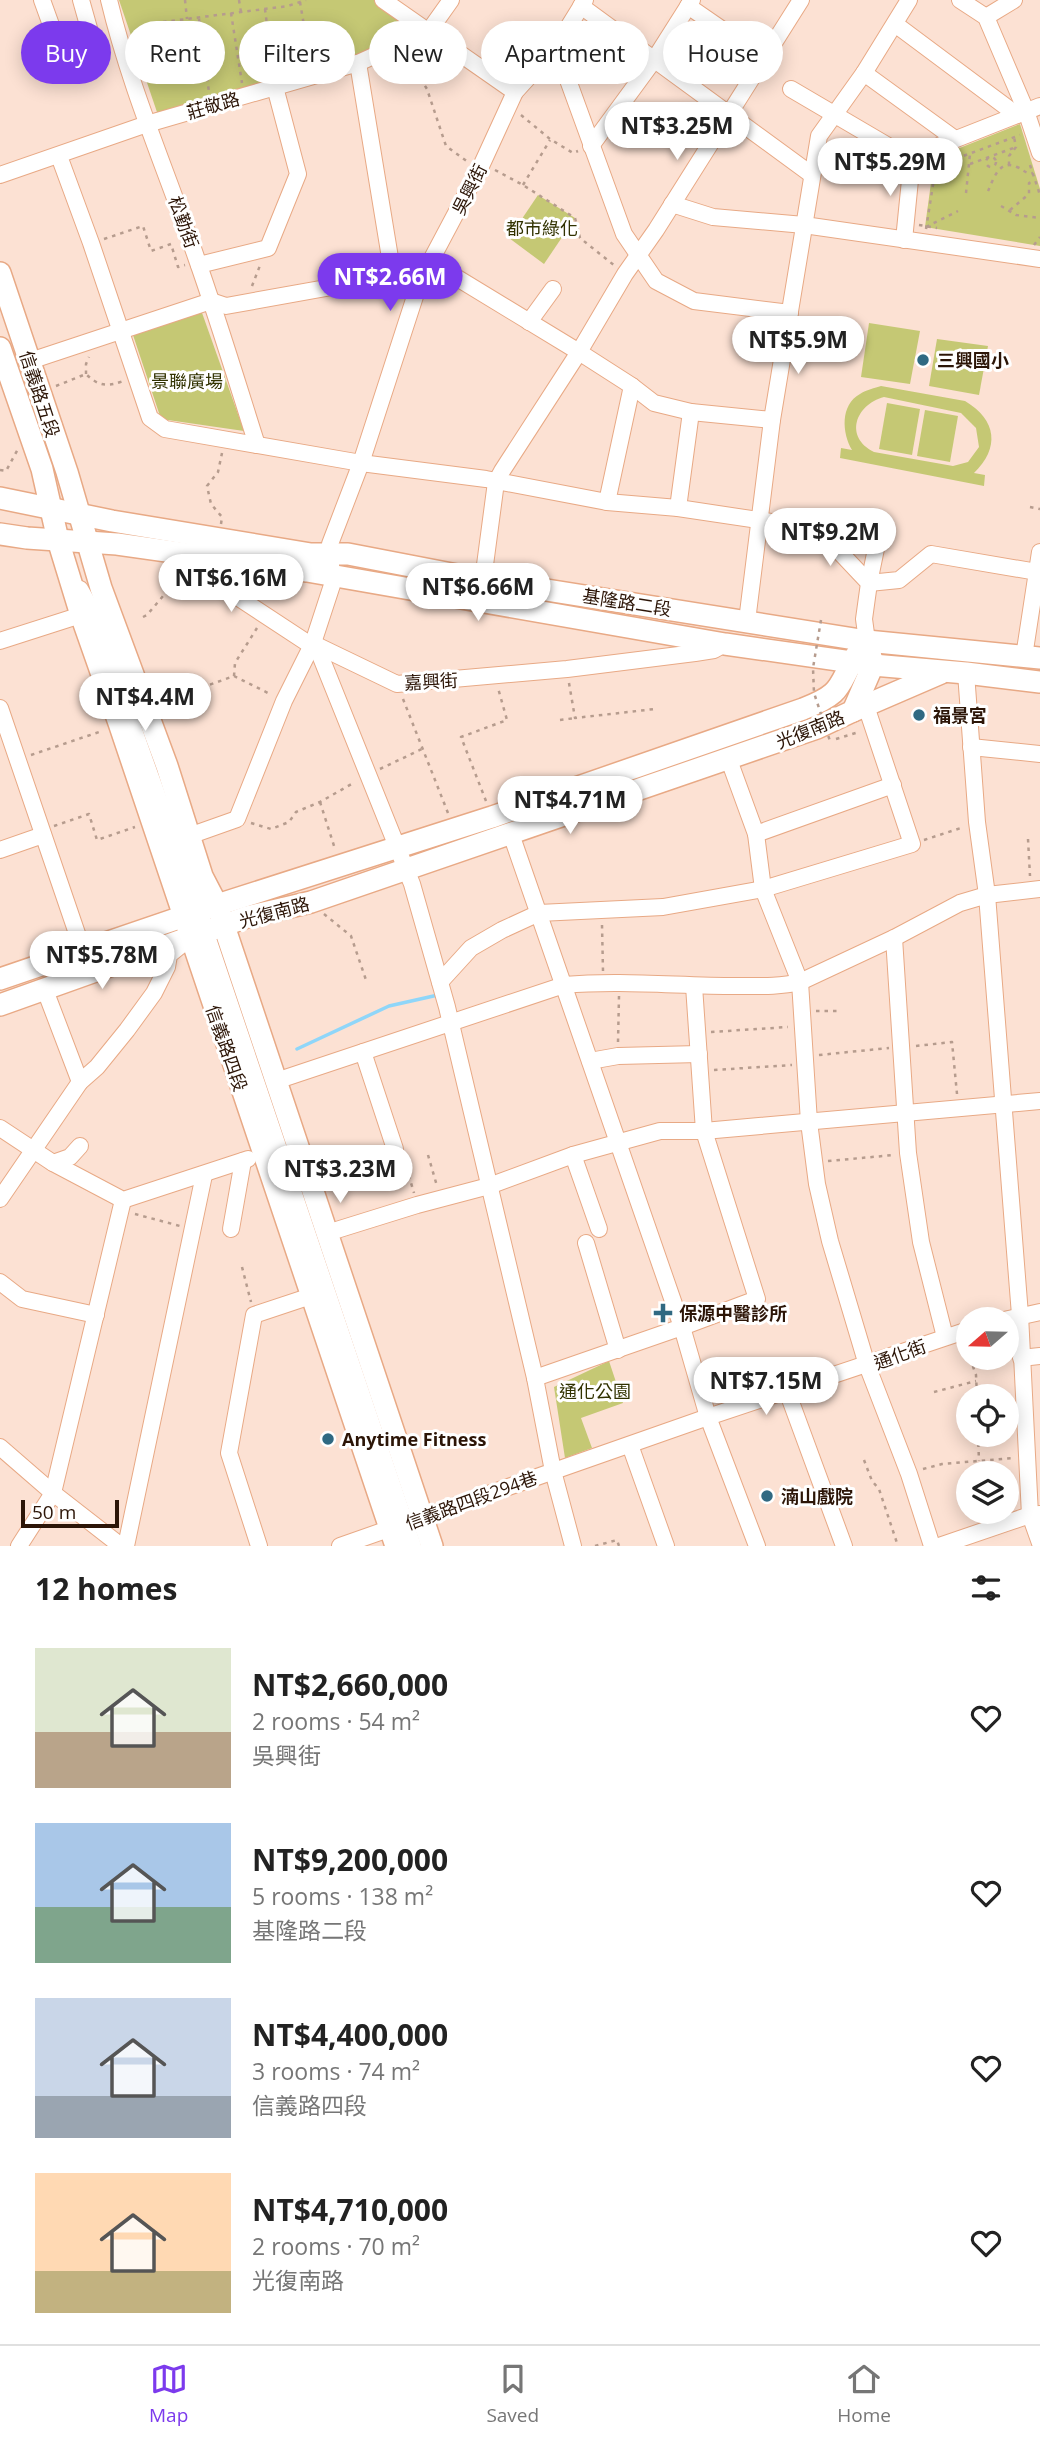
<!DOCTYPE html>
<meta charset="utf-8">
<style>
:root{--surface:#fff;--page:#f2f2f2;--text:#222;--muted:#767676;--line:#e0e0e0;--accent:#7c3aed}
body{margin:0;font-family:"Open Sans","Noto Sans TC",sans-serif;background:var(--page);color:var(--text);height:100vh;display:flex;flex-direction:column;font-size:26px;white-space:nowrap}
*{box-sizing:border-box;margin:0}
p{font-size:23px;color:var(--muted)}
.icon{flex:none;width:38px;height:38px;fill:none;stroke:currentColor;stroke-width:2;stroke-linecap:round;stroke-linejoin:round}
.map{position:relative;height:1546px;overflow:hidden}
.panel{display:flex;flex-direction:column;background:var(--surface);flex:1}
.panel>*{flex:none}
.hud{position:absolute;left:21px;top:21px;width:999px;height:63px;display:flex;gap:14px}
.needle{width:46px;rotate:250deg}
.controls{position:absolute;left:956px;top:1307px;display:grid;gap:14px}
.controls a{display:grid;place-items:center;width:63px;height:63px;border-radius:50%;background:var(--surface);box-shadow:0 4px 18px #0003;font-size:35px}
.scale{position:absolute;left:21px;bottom:18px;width:98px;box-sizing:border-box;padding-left:7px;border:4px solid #2c1507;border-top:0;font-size:19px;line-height:24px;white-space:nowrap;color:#2c1507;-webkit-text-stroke:5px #fff;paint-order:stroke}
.price{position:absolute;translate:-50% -60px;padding:0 16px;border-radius:24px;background:#fff;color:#222;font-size:23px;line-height:46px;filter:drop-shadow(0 2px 4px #0008)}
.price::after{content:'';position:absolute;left:50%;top:42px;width:21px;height:16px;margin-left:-10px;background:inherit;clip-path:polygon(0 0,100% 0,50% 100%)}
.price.selected{background:var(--accent);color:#fff}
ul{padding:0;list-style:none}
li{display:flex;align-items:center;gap:21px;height:175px;padding:0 35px}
li span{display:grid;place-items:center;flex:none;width:196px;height:140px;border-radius:0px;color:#555}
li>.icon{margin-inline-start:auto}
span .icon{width:84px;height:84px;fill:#fffc;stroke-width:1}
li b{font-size:30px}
h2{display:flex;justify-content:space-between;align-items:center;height:84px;padding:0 35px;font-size:30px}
.tag{padding:0 24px;border-radius:32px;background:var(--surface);box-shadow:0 4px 18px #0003;font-size:24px;line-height:63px}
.tag.selected{background:var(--accent);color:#fff}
.tab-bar{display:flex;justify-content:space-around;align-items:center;height:98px;border-top:2px solid var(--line);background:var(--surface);font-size:19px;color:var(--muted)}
.tab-bar a{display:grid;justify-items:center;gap:4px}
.tab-bar .selected{color:var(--accent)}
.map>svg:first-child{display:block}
.green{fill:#c5c874;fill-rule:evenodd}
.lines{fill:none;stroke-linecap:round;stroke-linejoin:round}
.stream{stroke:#8fd6f9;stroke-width:3.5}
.minor-casing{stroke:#e8a985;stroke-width:18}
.major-casing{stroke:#e8a985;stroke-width:24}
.path{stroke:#b69c8e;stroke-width:2.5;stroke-dasharray:3.5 5;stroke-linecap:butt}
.minor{stroke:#fff;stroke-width:16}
.major{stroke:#fff;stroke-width:21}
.path-bridge{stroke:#b69c8e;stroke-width:2.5;stroke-dasharray:3.5 5;stroke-linecap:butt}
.poi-dot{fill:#306982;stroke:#fff;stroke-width:2.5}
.labels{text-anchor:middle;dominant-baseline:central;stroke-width:6;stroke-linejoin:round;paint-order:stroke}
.street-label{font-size:18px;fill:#2c1507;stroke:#fff}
.park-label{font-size:18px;fill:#313200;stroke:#fff}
.poi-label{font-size:18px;font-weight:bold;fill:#2c1507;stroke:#fff;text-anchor:start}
</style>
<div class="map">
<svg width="1040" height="1546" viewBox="0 0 1040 1546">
<rect width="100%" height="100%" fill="#fce1d3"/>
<g class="green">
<polygon points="119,0 374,0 419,30 411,37 195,115 160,121"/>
<polygon points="1020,124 1040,189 1040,246 925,227 933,168 942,155"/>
<polygon points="538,195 575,218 544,264 509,238"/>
<polygon points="201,310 244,431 161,419 132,332"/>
<polygon points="869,323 920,331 910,384 861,377"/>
<polygon points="937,339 988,346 979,395 929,386"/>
<path d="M881 386 965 401C997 420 1000 448 974 473L985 475 984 486 840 458 841 448 852 450C842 433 840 405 860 394 866 390 875 388 881 386ZM884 397 961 413 976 428 979 447 968 462 953 466 874 452C844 437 855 405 884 397Z"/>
<polygon points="887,403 920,409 912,455 879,449"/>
<polygon points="925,410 958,416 950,462 917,456"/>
<polygon points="609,1361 623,1403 581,1418 592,1448 565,1458 554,1387"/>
</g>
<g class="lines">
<polyline class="stream" points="297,1049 389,1006 438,995"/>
<g class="minor-casing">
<g id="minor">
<polyline points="42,0 55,36 58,39 61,39 88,35 90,32 81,0"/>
<path d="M109 0C130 88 167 172 196 257 218 319 237 382 257 445"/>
<polyline points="383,0 515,92"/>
<polyline points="960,0 986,17 1026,111 1040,153"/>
<polyline points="581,6 812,175"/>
<polyline points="688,6 730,35"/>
<polyline points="986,17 1014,0"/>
<polyline points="895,24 1017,115"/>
<polyline points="556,47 624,234 656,281 694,301 790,313"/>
<polyline points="358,63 393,276"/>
<polyline points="864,73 955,139"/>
<polyline points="791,89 912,160"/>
<polyline points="591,146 654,60 692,0"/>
<polyline points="59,156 91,243 150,418 165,429 361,463 486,479 607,502 678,508 818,529 869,583 864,619 867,641"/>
<polyline points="912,160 936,147 1040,106"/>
<polyline points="0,175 147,124 358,63 429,31 451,0"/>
<polyline points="672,204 713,217 804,225 1040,259"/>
<polyline points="904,240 912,160"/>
<polyline points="431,262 579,352 632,386 654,403 691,412 772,420"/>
<polyline points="199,265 268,248 298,174 275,87"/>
<polyline points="529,322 553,289"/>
<polyline points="30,361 211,301 226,306 393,276 420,281"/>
<polyline points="607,502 632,386"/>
<polyline points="678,508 691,412"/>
<polyline points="879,534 869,583 899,580 931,554 1037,572"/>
<polyline points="172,554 312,646 316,645 397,684 567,669 695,653 714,650 723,645"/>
<polyline points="483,580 496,482 502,471 579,352 625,274 656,230 801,0"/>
<polyline points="80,589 90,607 197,906"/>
<polyline points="747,621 772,420 819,136 864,73 909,0"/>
<polyline points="0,641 81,615"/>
<polyline points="316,645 412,884 447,1007 535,1378 553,1471 573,1546"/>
<polyline points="1028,656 1025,650 1040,552"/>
<polyline points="966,673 977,822 987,895 1020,1315 1030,1515 1040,1543"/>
<polyline points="0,708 83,951"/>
<polyline points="971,747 1040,754"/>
<polyline points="729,760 756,834 763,889 800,982 809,1122 817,1184 830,1241 867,1365 909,1474 932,1546"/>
<polyline points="511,834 682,1327 708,1417 757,1546"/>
<polyline points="756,834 893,785"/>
<polyline points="189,836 237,819 284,701 313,643 332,585 330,544 361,463 420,281 482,164 515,92 556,47 585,0"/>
<polyline points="0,850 43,835"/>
<polyline points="202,876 200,911 206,933 413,1546"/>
<polyline points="894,938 908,1153 921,1242 945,1337"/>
<polyline points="440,982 471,948 502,930 539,913 663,907 763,889 912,844 866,706"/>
<polyline points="45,990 80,1082"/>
<polyline points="363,1052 395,1149"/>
<polyline points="590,1061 618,1056 699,1054"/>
<path d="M276 1081 564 985C621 980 678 986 736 986 758 986 779 987 800 982L894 938 960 903 987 895 1040 889"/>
<polyline points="0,1128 53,1163 123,1200 248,1159"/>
<polyline points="573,1155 599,1229"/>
<polyline points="53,1163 70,1157 80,1146"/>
<polyline points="0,1199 80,1082 97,1067 127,1030 154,993 167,967 169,955 185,942"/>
<polyline points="231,1229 243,1161"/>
<polyline points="327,1233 417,1205 489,1186 573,1155 660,1131 704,1131 1040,1101"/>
<polyline points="586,1243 618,1350"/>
<polyline points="0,1282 22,1299 96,1315"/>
<polyline points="1004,1320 1040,1312"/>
<polyline points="1021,1358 1040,1356"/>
<polyline points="535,1378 682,1327 757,1299 704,1131 694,986"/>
<polyline points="787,1391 844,1546"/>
<polyline points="630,1445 666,1546"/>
<polyline points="0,1447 53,1493 121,1546"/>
<polyline points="19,1546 53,1493 123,1200"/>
<polyline points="126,1546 204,1175"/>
<polyline points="259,1546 229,1453 254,1315 311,1296"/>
<polyline points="340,1546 708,1417 968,1330"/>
<polyline points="939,1546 1030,1515 1040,1514"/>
</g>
</g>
<g class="major-casing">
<g id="major">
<polyline points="0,273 67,472 101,588 167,766 202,876 217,905 432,1546"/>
<polyline points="0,348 42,469 58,540 81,615 119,723 396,1546"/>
<polyline points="0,498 112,521 311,554 348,554 483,580 867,641 1040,658"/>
<polyline points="0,534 27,538 117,544 307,571 725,644 873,665 966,673 1040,682"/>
<polyline points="853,711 941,673"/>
<path d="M0 979 217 905 492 817 803 709C847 692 836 685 859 651"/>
<polyline points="0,1005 247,917 311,902 817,728 853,711 873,665 870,653"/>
</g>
</g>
<g class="path">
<polyline points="185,0 187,19"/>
<polyline points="239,0 241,12"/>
<polyline points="300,2 310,61"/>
<polyline points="265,9 273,72"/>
<polyline points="231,13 242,83"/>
<polyline points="199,19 209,92"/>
<polyline points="163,22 288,6 306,0"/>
<polyline points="424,48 415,64 420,78 427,89 446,146 468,162"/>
<polyline points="521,115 550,139 573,153 578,151"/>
<circle cx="991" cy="162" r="5"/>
<polyline points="970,164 1016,147"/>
<polyline points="1009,165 1009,156 1016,147 1014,137"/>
<polyline points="1030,165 1040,195"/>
<polyline points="495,170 523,185 575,218 580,238 615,266"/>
<polyline points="523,185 550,140"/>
<path d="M988 191C994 178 999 159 1017 167 1024 170 1025 174 1033 173"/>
<polyline points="966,193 970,154"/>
<polyline points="1001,206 1016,215 1040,218"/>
<polyline points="1010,210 1029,194 1029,183 1035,180"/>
<polyline points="919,225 937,228"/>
<polyline points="926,227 958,211"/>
<polyline points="926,229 936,166 1020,135"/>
<polyline points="104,239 143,226 151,251 171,244 178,267 185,265"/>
<polyline points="1034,245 1040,237"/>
<polyline points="252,286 261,263"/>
<polyline points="86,374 86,364 89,357"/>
<path d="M56 386 86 374C98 386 107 387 123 381"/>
<polyline points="0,470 6,471 18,449"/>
<polyline points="1030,507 1040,509"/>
<polyline points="221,524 222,517 211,504 207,486 218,472 222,453"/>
<polyline points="143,617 147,615 180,576"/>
<polyline points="234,676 272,695"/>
<polyline points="569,683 575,718 655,709"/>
<polyline points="170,699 234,676 235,663 257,628"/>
<polyline points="403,699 448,813"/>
<polyline points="560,720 575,718"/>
<polyline points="836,739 859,732"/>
<polyline points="31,755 102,731"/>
<polyline points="380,769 422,749"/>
<polyline points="486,801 461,737 507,720 498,688"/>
<polyline points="320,802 335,849"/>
<polyline points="251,823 271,829 289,822 296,812 320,802 355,782"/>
<polyline points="54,826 89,814 97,840 135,827"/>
<polyline points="1028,839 1030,876"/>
<polyline points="924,840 964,827"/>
<polyline points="324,914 351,936 366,980"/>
<polyline points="602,925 603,971"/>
<polyline points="816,1011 839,1011"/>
<polyline points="711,1032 788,1027"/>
<polyline points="618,1042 619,996"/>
<polyline points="916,1046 952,1042 957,1094"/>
<polyline points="819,1055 889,1048"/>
<polyline points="714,1070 792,1065"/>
<polyline points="428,1155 437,1186"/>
<polyline points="404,1159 414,1193"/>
<polyline points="828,1161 894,1155"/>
<polyline points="135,1214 180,1226"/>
<polyline points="242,1267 251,1302"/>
<polyline points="970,1358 976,1375 977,1396"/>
<polyline points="934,1392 976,1381"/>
<polyline points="978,1435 979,1461"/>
<polyline points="864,1460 872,1481 879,1489 898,1546"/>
<polyline points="923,1469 942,1464 1014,1458"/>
<polyline points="595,1546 617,1540 619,1546"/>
</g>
<use href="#minor" class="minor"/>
<use href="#major" class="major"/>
<polyline class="path-bridge" points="821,620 813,668 814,693 830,741"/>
</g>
<g class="poi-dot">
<circle cx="923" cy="360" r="7"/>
<circle cx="919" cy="715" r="7"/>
<path d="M659.5 1302.5h7v7h7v7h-7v7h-7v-7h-7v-7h7z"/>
<circle cx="328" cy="1439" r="7"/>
<circle cx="767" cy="1496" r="7"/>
</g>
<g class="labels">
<g class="street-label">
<text transform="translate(213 105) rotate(-16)">莊敬路</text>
<text transform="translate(469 189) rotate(-63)">吳興街</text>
<text transform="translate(184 222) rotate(70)">松勤街</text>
<text transform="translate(40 394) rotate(72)">信義路五段</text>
<text transform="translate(627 602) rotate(9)">基隆路二段</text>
<text transform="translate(431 681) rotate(-3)">嘉興街</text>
<text transform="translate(810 729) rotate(-22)">光復南路</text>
<text transform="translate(274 912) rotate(-15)">光復南路</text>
<text transform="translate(227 1048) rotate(71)">信義路四段</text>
<text transform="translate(900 1354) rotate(-20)">通化街</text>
<text transform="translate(471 1500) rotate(-20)">信義路四段294巷</text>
</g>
<g class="park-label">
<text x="542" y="228">都市綠化</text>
<text x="187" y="381">景聯廣場</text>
<text x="595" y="1391">通化公園</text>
</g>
<g class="poi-label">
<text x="937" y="360">三興國小</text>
<text x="933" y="715">福景宮</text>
<text x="679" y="1313">保源中醫診所</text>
<text x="342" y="1439">Anytime Fitness</text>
<text x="781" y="1496">湳山戲院</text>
</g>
</g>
</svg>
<div class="controls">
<a><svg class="needle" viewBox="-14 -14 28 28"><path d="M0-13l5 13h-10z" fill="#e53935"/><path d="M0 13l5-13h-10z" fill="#767676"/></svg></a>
<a><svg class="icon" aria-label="locate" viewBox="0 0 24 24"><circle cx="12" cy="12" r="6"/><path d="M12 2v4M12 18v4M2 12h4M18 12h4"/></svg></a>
<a><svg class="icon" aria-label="layers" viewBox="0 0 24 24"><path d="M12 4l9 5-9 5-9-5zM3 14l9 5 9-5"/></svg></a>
</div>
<div class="scale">50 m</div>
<b class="price" style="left:677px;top:162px">NT$3.25M</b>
<b class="price" style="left:890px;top:198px">NT$5.29M</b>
<b class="price selected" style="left:390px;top:313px">NT$2.66M</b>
<b class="price" style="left:798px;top:376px">NT$5.9M</b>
<b class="price" style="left:830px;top:568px">NT$9.2M</b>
<b class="price" style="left:231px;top:614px">NT$6.16M</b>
<b class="price" style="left:478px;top:623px">NT$6.66M</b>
<b class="price" style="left:145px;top:733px">NT$4.4M</b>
<b class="price" style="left:570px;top:836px">NT$4.71M</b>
<b class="price" style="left:102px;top:991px">NT$5.78M</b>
<b class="price" style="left:340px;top:1205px">NT$3.23M</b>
<b class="price" style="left:766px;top:1417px">NT$7.15M</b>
<div class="hud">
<a class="tag selected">Buy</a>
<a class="tag">Rent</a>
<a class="tag">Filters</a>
<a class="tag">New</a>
<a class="tag">Apartment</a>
<a class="tag">House</a>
</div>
</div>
<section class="panel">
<h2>12 homes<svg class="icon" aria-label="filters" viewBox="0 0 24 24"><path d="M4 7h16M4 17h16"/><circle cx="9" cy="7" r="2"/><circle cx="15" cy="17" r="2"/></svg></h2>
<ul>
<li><span style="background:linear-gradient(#dfe7d0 60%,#b9a48a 0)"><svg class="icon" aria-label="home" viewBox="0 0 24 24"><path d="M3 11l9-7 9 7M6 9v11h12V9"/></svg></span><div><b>NT$2,660,000</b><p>2 rooms · 54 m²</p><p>吳興街</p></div><svg class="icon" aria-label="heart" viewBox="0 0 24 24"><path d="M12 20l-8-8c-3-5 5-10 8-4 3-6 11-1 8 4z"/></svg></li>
<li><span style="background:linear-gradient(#a9c7e8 60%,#7fa58c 0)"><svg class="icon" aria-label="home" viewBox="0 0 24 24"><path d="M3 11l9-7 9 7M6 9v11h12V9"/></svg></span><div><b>NT$9,200,000</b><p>5 rooms · 138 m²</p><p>基隆路二段</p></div><svg class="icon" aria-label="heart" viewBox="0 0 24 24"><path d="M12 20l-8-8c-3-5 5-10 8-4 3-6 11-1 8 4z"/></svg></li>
<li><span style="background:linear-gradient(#c9d6e8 70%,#9aa5b1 0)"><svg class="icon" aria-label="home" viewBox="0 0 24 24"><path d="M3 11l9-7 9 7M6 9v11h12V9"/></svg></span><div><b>NT$4,400,000</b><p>3 rooms · 74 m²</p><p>信義路四段</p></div><svg class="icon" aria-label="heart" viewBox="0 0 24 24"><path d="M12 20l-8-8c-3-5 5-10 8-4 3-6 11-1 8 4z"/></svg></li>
<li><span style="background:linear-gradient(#ffd9b3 70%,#c2b280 0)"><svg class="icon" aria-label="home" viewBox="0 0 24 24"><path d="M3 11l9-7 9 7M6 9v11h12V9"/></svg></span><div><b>NT$4,710,000</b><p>2 rooms · 70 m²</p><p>光復南路</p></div><svg class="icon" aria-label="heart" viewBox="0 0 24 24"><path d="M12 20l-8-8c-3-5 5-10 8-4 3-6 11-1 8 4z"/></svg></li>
</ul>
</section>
<nav class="tab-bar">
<a class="selected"><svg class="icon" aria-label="map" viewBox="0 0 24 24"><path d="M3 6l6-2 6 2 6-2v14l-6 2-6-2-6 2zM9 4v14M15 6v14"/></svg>Map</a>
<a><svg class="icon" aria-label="saved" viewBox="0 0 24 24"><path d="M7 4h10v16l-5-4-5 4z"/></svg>Saved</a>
<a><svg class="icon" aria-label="home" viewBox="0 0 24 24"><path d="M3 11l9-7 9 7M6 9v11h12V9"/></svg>Home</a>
</nav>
